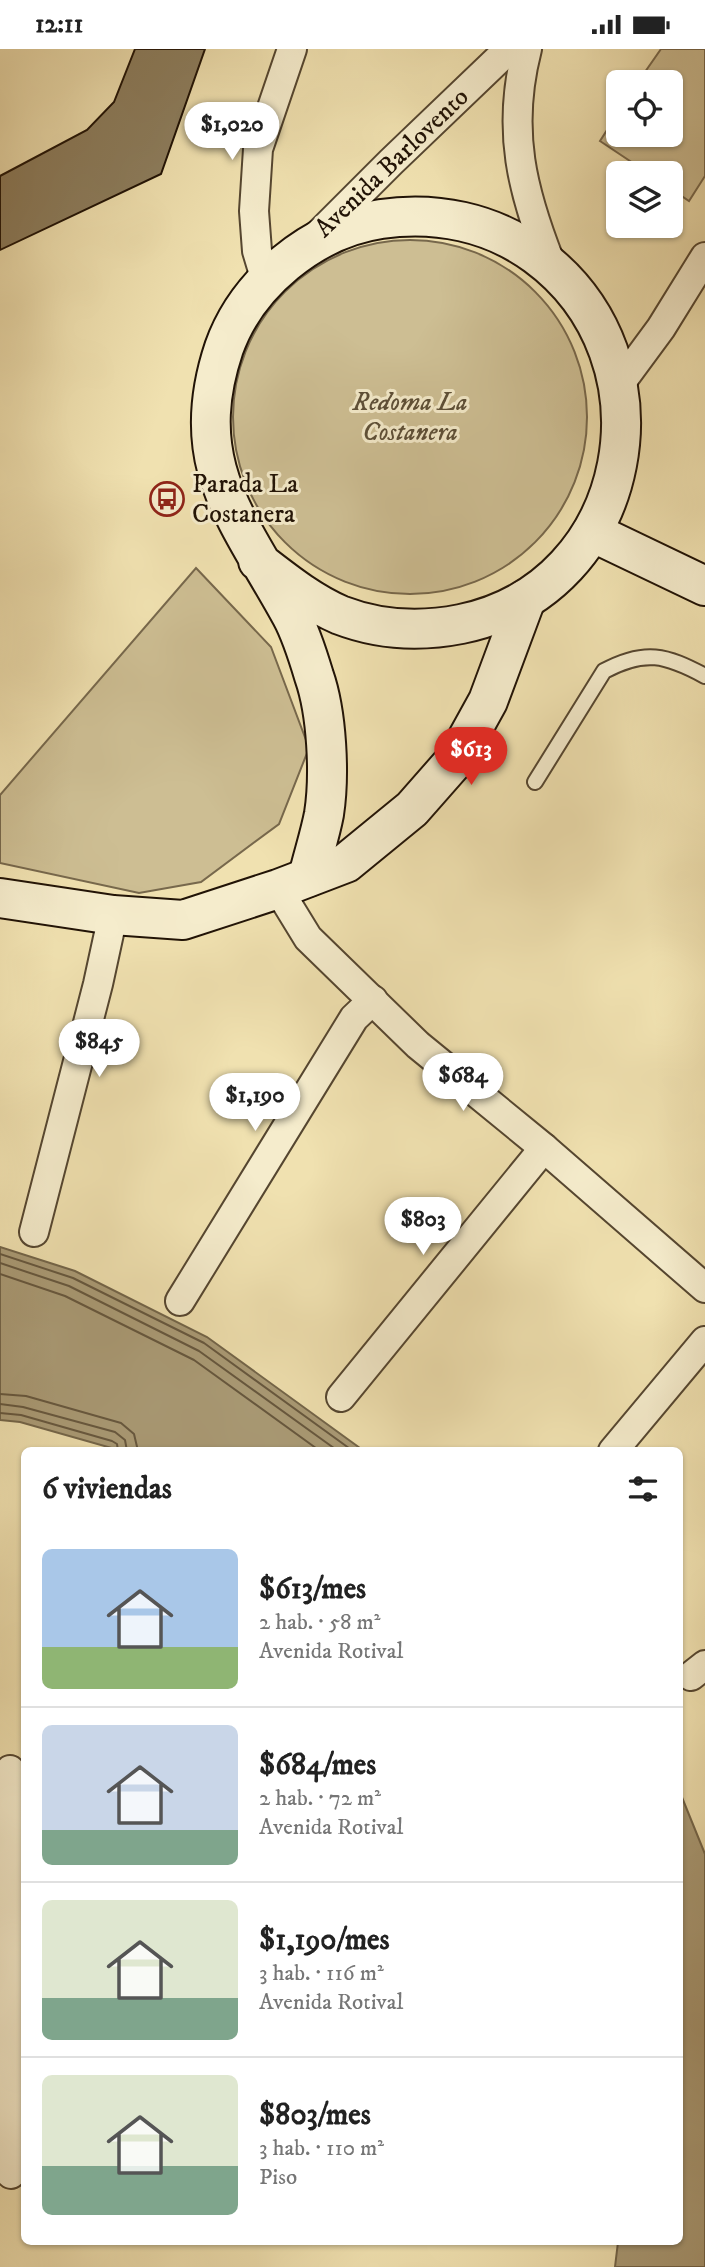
<!DOCTYPE html>
<html lang="es">
<meta charset="utf-8">
<style>
:root{--surface:#fff;--page:#f6f6f6;--text:#222;--muted:#767676;--line:#e0e0e0;--accent:#d93025}
body{margin:0;font-family:"IM FELL DW Pica",serif;background:var(--page);color:var(--text);height:100vh;display:flex;flex-direction:column;font-size:26px;white-space:nowrap}
*{box-sizing:border-box;margin:0}
p{font-size:23px;color:var(--muted)}
.icon{flex:none;width:38px;height:38px;fill:none;stroke:currentColor;stroke-width:2;stroke-linecap:round;stroke-linejoin:round}
.map{position:relative;flex:1;overflow:hidden}
.details{position:absolute;left:21px;top:1398px;width:662px;height:798px;display:flex;flex-direction:column;background:var(--surface);border-radius:10px;box-shadow:0 2px 5px #0004}
.details>*{flex:none}
.buttons{position:absolute;left:606px;top:21px;display:grid;gap:14px}
.buttons a{display:grid;place-items:center;width:77px;height:77px;border-radius:10px;background:var(--surface);box-shadow:0 2px 5px #0004;font-size:35px}
.price{position:absolute;translate:-50% -60px;padding:0 16px;border-radius:24px;background:#fff;color:#222;font-size:23px;line-height:46px;filter:drop-shadow(0 2px 4px #0008)}
.price::after{content:'';position:absolute;left:50%;top:42px;width:21px;height:16px;margin-left:-10px;background:inherit;clip-path:polygon(0 0,100% 0,50% 100%)}
.price.current{background:var(--accent);color:#fff}
ul{padding:0;list-style:none}
li{display:flex;align-items:center;gap:21px;height:175px;padding:0 21px}
li+li{border-top:2px solid var(--line)}
li span{display:grid;place-items:center;flex:none;width:196px;height:140px;border-radius:10px;color:#555}
li>.icon{margin-inline-start:auto}
span .icon{width:84px;height:84px;fill:#fffc;stroke-width:1}
li b{font-size:30px}
h2{display:flex;justify-content:space-between;align-items:center;height:84px;padding:0 21px;font-size:30px}
.status{display:flex;justify-content:space-between;align-items:center;height:49px;padding:0 35px;background:var(--surface);direction:ltr}
.status svg{height:19px;fill:currentColor}
.map>svg:first-child{display:block}
.green{fill:#cdbe93;stroke:#77684c;stroke-width:2}
.water{fill:#aa9b76;stroke:#736549;stroke-width:2}
.lines{fill:none;stroke-linecap:round;stroke-linejoin:round}
.shore{stroke:#66573e;stroke-width:2}
.building{fill:#8d7e5e;stroke:#211306;stroke-width:2}
.lane-casing{stroke:#554630;stroke-width:18}
.street-casing{stroke:#554630;stroke-width:32}
.secondary-casing{stroke:#211306;stroke-width:42}
.lane{stroke:#f5eccc;stroke-width:14}
.street{stroke:#f5eccc;stroke-width:28}
.secondary{stroke:#f5eccc;stroke-width:38}
.labels{text-anchor:middle;dominant-baseline:central;stroke-width:6;stroke-linejoin:round;paint-order:stroke}
.street-label{font-size:26px;fill:#211306;stroke:#f5eccc}
.park-label{font-size:26px;font-style:italic;fill:#5d4f37;stroke:#f5eccc}
.poi-label{font-size:26px;fill:#211306;stroke:#f5eccc;text-anchor:start}
</style>
<div class="status"><b>12:11</b><svg viewBox="0 0 49 12"><path d="M0 12V9h3v3zM5 12V6h3v6zM10 12V3h3v9zM15 12V0h3v12zM26 1h20v11H26zM47 4h2v5h-2z"/></svg></div>
<div class="map">
<svg width="705" height="2218" viewBox="0 0 705 2218">
<rect width="100%" height="100%" fill="#f0e1b0"/>
<filter id="stains"><feTurbulence type="fractalNoise" baseFrequency=".00286" numOctaves="4"/><feColorMatrix values="0 0 0 0 .2 0 0 0 0 .09 0 0 0 0 .02 0 0 0 .5 -.17"/></filter>
<radialGradient id="worn" r=".72"><stop offset=".6" stop-color="#630" stop-opacity="0"/><stop offset="1" stop-color="#630" stop-opacity=".3"/></radialGradient>
<g class="green">
<polygon points="661,0 705,0 705,127 689,152 670,139 670,124 648,124 600,92 618,64 618,86 670,86 670,33 638,33"/>
<circle cx="410" cy="368" r="177"/>
<polygon points="196,519 271,598 309,699 279,775 201,833 139,844 0,814 0,746"/>
</g>
<g class="water">
<polygon points="0,1198 75,1222 207,1288 364,1402 122,1402 20,1373 0,1371"/>
<polygon points="679,1741 705,1805 705,2218 615,2218 618,2193 679,2193"/>
</g>
<g class="lines">
<g class="shore">
<polyline points="0,1205 73,1229 204,1294 353,1402"/>
<polyline points="0,1214 69,1237 199,1302 338,1402"/>
<polyline points="0,1225 65,1247 194,1311 320,1402"/>
<polyline points="0,1345 26,1347 121,1374 134,1385 138,1402"/>
<polyline points="0,1355 23,1358 115,1383 125,1391 127,1402"/>
<polyline points="0,1364 21,1366 112,1392 117,1395 118,1402"/>
</g>
</g>
<polygon class="building" points="135,0 205,0 161,125 0,201 0,127 87,81 114,53"/>
<g class="lines">
<g class="lane-casing">
<path id="lane" d="M535 733 604 622C645 600 666 606 705 627"/>
</g>
<g class="street-casing">
<g id="street">
<path d="M527 0C506 81 522 143 552 218"/>
<polyline points="318,186 391,113 509,0"/>
<polyline points="266,232 257,202 254,162 258,100 292,0"/>
<polyline points="619,336 661,279 705,208"/>
<polyline points="278,840 308,889 418,996 544,1099 705,1239"/>
<polyline points="34,1183 98,935 113,866"/>
<polyline points="180,1252 354,969 373,951"/>
<polyline points="341,1348 544,1099"/>
<polyline points="613,1402 705,1292"/>
<polyline points="691,1627 705,1616"/>
<polyline points="10,1721 11,2125"/>
</g>
</g>
<g class="secondary-casing">
<g id="secondary">
<polyline points="592,483 705,537"/>
<path d="M258 512C284 532 310 553 340 566 379 581 421 583 461 575 636 539 677 309 536 206 491 173 436 162 381 170 313 180 247 234 224 299 185 415 239 471 291 566 301 584 308 607 314 627 327 664 330 726 324 765 320 786 313 807 308 828"/>
<polyline points="0,849 113,866 183,871 278,840 346,814 412,760 456,710 488,652 526,550"/>
</g>
</g>
<use href="#lane" class="lane"/>
<use href="#street" class="street"/>
<use href="#secondary" class="secondary"/>
</g>
<defs>
<g id="bus-ring" transform="scale(1.75)"><circle r="9.5" fill="#f5eccc" stroke="#8f2418" stroke-width="1.5"/><path d="M-5-6H5V4H4V6H2V4H-2V6H-4V4H-5ZM-3.5-4V0h7V-4ZM-3.5 1.2v1.5H-2V1.2ZM2 1.2v1.5H3.5V1.2Z" fill="#8f2418"/></g>
</defs>
<g fill-rule="evenodd">
<use href="#bus-ring" x="167" y="450"/>
</g>
<g class="labels">
<g class="street-label">
<text transform="translate(392 114) rotate(-44)">Avenida Barlovento</text>
</g>
<g class="park-label">
<text x="410" y="353">Redoma La<tspan x="410" dy="30">Costanera</tspan></text>
</g>
<g class="poi-label">
<text x="192" y="435">Parada La<tspan x="192" dy="30">Costanera</tspan></text>
</g>
</g>
<rect width="100%" height="100%" filter="url(#stains)"/>
<rect width="100%" height="100%" fill="url(#worn)"/>
</svg>
<div class="buttons">
<a><svg class="icon" aria-label="locate" viewBox="0 0 24 24"><circle cx="12" cy="12" r="6"/><path d="M12 2v4M12 18v4M2 12h4M18 12h4"/></svg></a>
<a><svg class="icon" aria-label="layers" viewBox="0 0 24 24"><path d="M12 4l9 5-9 5-9-5zM3 14l9 5 9-5"/></svg></a>
</div>
<b class="price" style="left:232px;top:113px">$1,020</b>
<b class="price current" style="left:471px;top:738px">$613</b>
<b class="price" style="left:99px;top:1030px">$845</b>
<b class="price" style="left:463px;top:1064px">$684</b>
<b class="price" style="left:255px;top:1084px">$1,190</b>
<b class="price" style="left:423px;top:1208px">$803</b>
<section class="details">
<h2>6 viviendas<svg class="icon" aria-label="filters" viewBox="0 0 24 24"><path d="M4 7h16M4 17h16"/><circle cx="9" cy="7" r="2"/><circle cx="15" cy="17" r="2"/></svg></h2>
<ul>
<li><span style="background:linear-gradient(#a9c7e8 70%,#8fb573 0)"><svg class="icon" aria-label="home" viewBox="0 0 24 24"><path d="M3 11l9-7 9 7M6 9v11h12V9"/></svg></span><div><b>$613/mes</b><p>2 hab. · 58 m²</p><p>Avenida Rotival</p></div></li>
<li><span style="background:linear-gradient(#c9d6e8 75%,#7fa58c 0)"><svg class="icon" aria-label="home" viewBox="0 0 24 24"><path d="M3 11l9-7 9 7M6 9v11h12V9"/></svg></span><div><b>$684/mes</b><p>2 hab. · 72 m²</p><p>Avenida Rotival</p></div></li>
<li><span style="background:linear-gradient(#dfe7d0 70%,#7fa58c 0)"><svg class="icon" aria-label="home" viewBox="0 0 24 24"><path d="M3 11l9-7 9 7M6 9v11h12V9"/></svg></span><div><b>$1,190/mes</b><p>3 hab. · 116 m²</p><p>Avenida Rotival</p></div></li>
<li><span style="background:linear-gradient(#dfe7d0 65%,#7fa58c 0)"><svg class="icon" aria-label="home" viewBox="0 0 24 24"><path d="M3 11l9-7 9 7M6 9v11h12V9"/></svg></span><div><b>$803/mes</b><p>3 hab. · 110 m²</p><p>Piso</p></div></li>
</ul>
</section>
</div>
